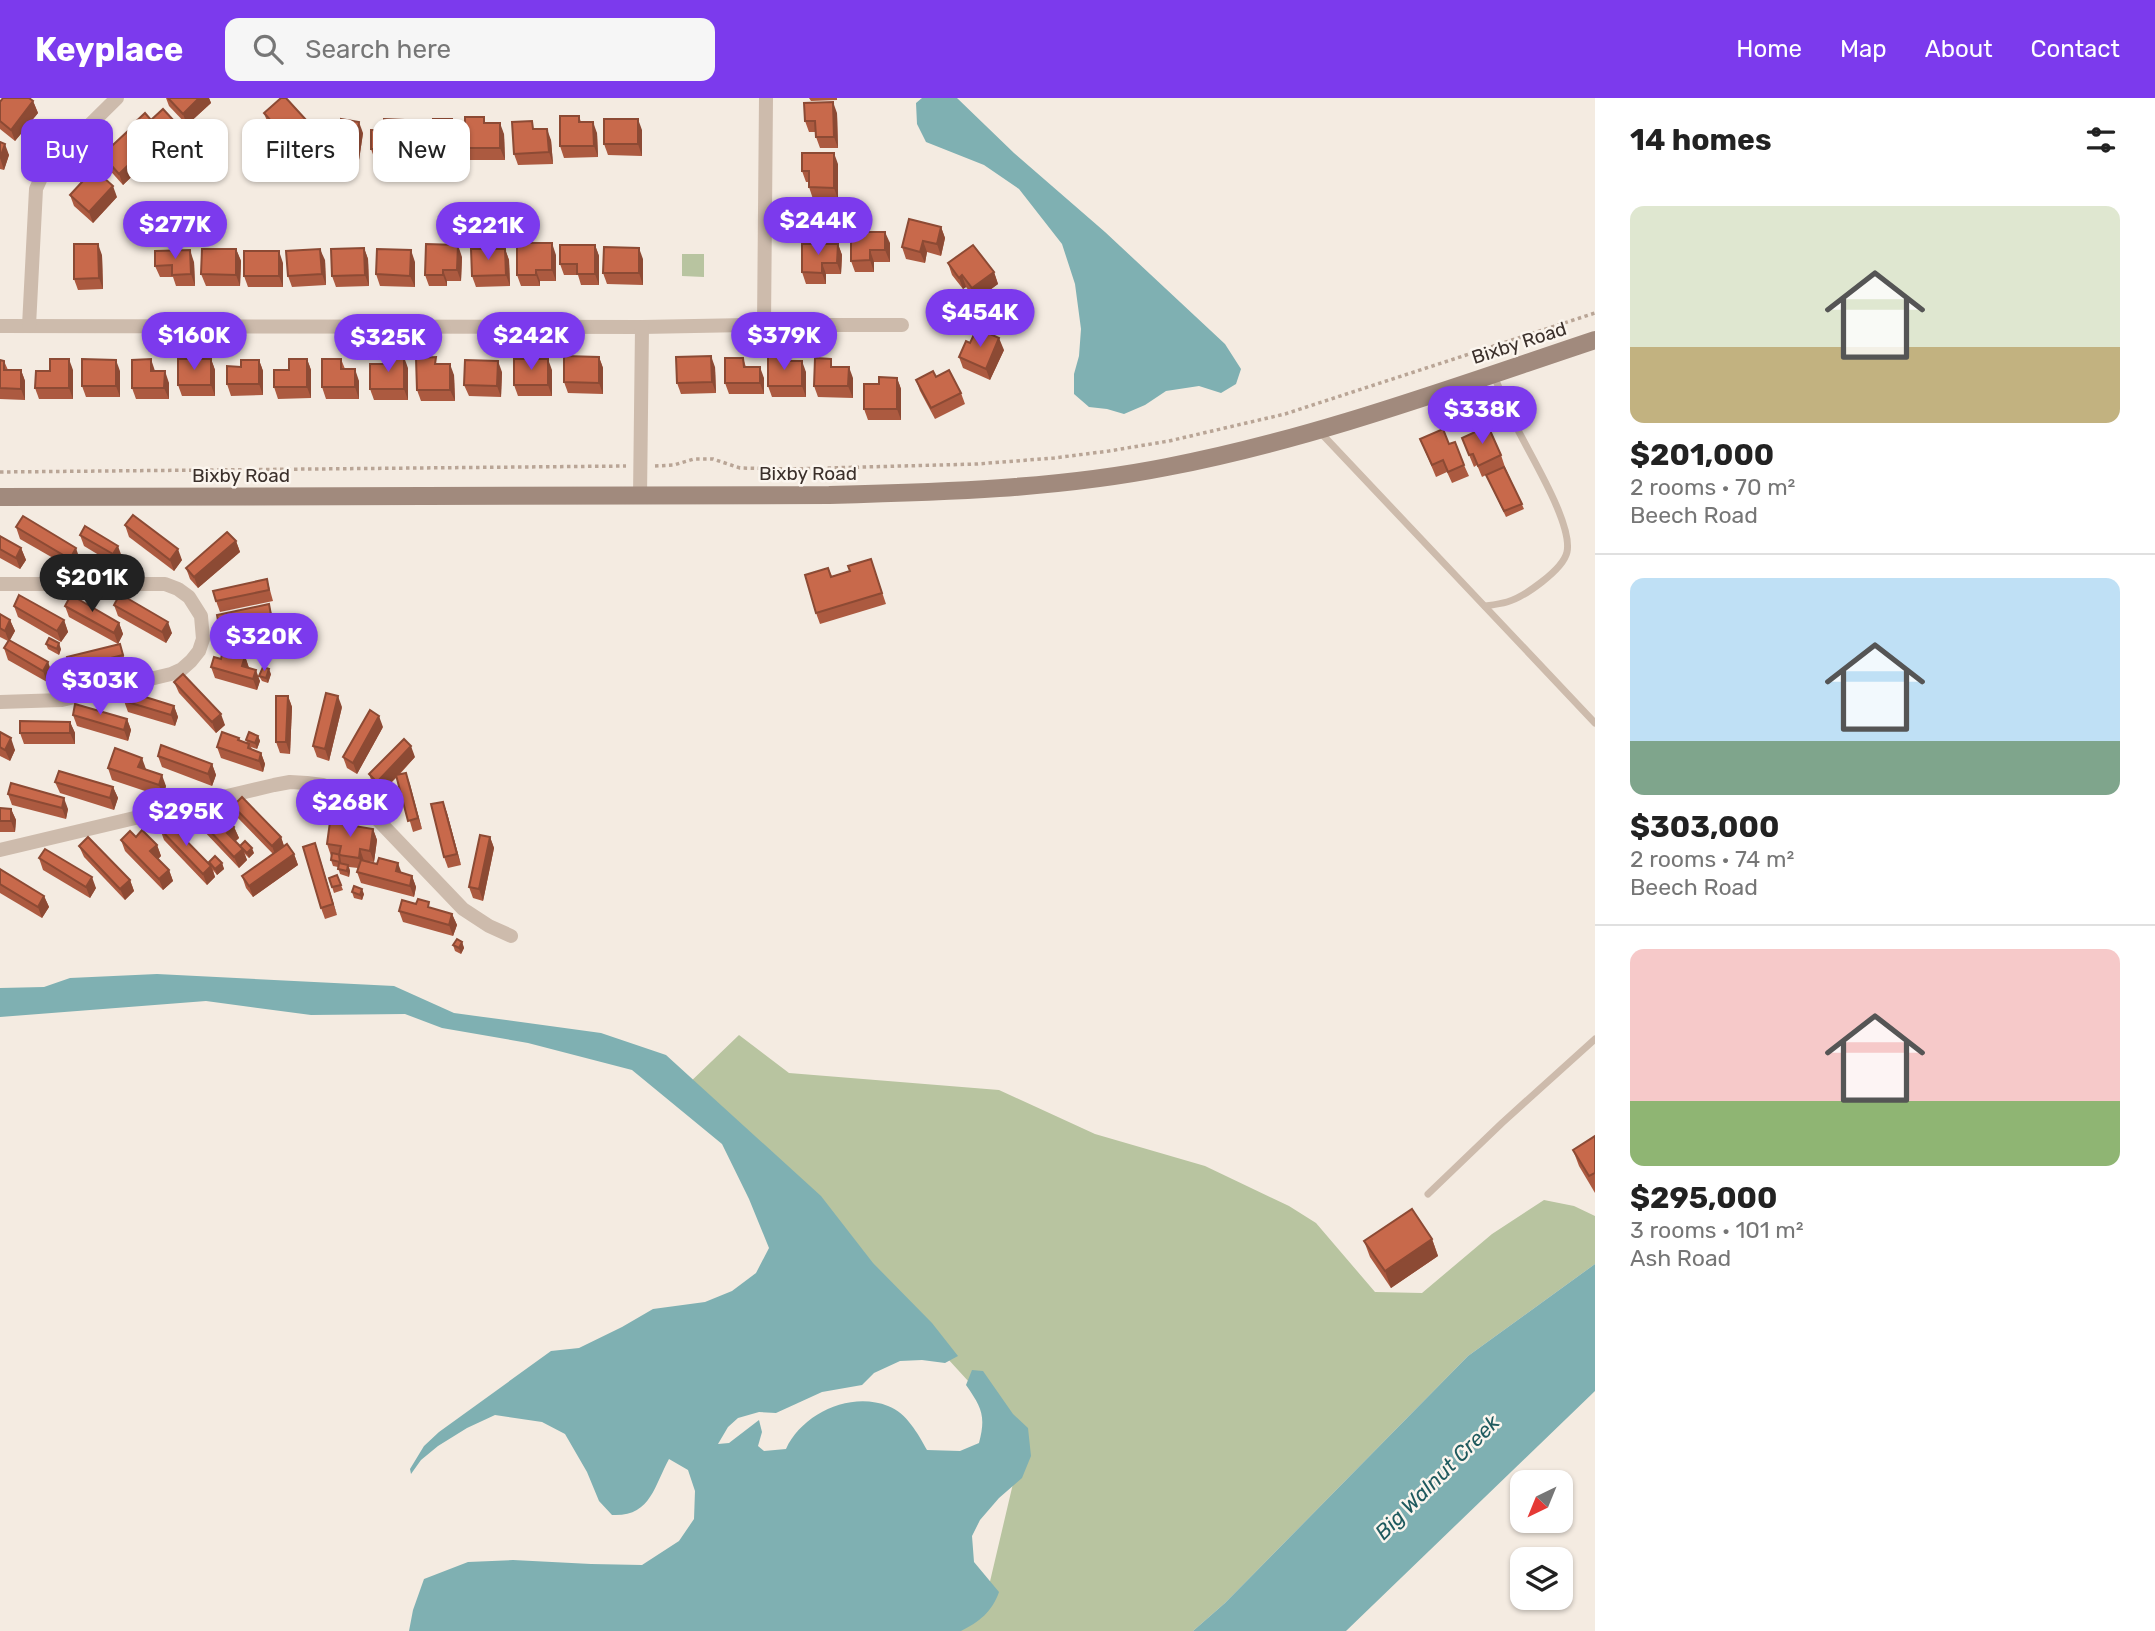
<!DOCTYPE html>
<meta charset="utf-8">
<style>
:root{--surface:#fff;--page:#f6f6f6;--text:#222;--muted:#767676;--line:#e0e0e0;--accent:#7c3aed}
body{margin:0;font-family:Rubik,sans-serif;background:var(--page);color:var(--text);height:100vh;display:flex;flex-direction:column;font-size:26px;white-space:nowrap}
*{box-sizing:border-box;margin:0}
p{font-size:23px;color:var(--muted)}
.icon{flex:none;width:38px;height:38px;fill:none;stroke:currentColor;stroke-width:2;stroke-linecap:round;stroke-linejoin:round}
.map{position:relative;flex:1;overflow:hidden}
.sheet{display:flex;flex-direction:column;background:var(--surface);width:560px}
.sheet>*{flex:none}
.top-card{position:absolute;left:21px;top:21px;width:665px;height:63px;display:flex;gap:14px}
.needle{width:46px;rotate:223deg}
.tools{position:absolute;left:1510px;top:1372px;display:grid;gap:14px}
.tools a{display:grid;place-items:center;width:63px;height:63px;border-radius:14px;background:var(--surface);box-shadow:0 2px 5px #0004;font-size:35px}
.price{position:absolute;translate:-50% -60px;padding:0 16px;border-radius:24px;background:var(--accent);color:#fff;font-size:23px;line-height:46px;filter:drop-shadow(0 2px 4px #0008)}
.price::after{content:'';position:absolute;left:50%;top:42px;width:21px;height:16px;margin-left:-10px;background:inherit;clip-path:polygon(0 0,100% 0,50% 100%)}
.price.selected{background:#222;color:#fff}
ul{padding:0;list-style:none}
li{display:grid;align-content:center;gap:14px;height:371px;padding:0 35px}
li+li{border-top:2px solid var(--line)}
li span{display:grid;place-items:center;height:217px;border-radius:14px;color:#555}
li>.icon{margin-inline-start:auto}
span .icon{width:126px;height:126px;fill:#fffc;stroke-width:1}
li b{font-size:30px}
h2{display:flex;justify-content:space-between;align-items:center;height:84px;padding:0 35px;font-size:30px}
.pill{padding:0 24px;border-radius:14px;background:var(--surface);box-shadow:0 2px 5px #0004;font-size:24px;line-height:63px}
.pill.selected{background:var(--accent);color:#fff}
header{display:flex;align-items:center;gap:42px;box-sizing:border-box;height:98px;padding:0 35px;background:var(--accent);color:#fff}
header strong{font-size:33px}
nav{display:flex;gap:38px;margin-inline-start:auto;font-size:24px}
.search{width:490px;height:63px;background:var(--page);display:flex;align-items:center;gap:18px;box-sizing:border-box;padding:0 24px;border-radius:14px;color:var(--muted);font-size:26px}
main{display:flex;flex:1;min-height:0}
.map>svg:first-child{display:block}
.green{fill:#b8c4a0}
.water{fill:#7fb0b2}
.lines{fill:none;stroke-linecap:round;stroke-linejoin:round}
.path{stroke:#b9a596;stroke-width:3.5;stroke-dasharray:3.5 3.5;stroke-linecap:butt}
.lane{stroke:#cdbbac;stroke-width:7}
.street{stroke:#cdbbac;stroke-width:14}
.secondary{stroke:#a18a7d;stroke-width:18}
.wall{fill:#ac5a40}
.shaded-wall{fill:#8c4a34}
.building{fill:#c8694b;stroke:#8c4a34;stroke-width:2}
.labels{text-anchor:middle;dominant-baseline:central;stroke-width:5;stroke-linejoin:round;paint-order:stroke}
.street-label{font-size:19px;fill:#3b302b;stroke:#fbf5ee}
.water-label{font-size:21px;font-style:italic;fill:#1f5a5e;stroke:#fbf5ee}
</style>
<header>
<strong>Keyplace</strong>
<div class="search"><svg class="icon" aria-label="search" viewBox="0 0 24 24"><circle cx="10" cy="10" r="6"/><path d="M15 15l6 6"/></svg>Search here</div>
<nav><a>Home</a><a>Map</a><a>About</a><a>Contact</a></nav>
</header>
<main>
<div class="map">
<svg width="1595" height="1533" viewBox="0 0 1595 1533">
<rect width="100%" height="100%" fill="#f4ebe1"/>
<g class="green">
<polygon points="682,156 704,156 704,179 682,178"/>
<polygon points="739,937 789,975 999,992 1095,1036 1205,1068 1289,1108 1316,1125 1375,1194 1422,1195 1492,1136 1544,1102 1574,1108 1595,1118 1595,1166 1468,1258 1225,1505 1193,1533 927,1533 988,1492 1023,1343 795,1094 685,989"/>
</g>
<g class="water">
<polygon points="922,0 957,0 1014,55 1105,134 1225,246 1241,271 1236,286 1221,295 1199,288 1166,293 1145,307 1124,316 1107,311 1089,309 1074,296 1074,276 1079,258 1081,231 1075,186 1062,146 1019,91 984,67 926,44 917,26 916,5"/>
<path d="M157 876 394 888 454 915 601 935 666 957 821 1098 873 1165 932 1225 958 1258 945 1265 922 1262 900 1263 874 1275 862 1287 822 1294 776 1315 759 1314 738 1320 728 1329 718 1346 729 1345 759 1322 762 1334 758 1348 764 1353 786 1351C802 1316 850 1293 888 1308 907 1315 918 1336 927 1352L960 1353 979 1345C986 1318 982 1310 966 1287L972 1272 983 1273 1013 1316 1028 1330 1031 1358 1022 1380 999 1400 980 1422 972 1438 974 1464 999 1494C992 1514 979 1524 961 1533H409L413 1512 424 1481 468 1464 513 1462 591 1466 642 1467 679 1443 694 1421 695 1393 688 1372 669 1361C654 1388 651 1419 612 1417L599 1403 587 1374 565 1336 542 1324 495 1317 467 1330 438 1348 421 1362 411 1376 410 1371 424 1348 439 1334 551 1253 579 1250 622 1229 653 1211 705 1204 732 1193 756 1175 769 1150 749 1101 722 1046 632 972 528 945 442 930 405 916 311 917 206 903 0 919V890L44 889 70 880Z"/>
<polygon points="1595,1166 1595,1293 1346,1533 1193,1533 1225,1505 1468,1258"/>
</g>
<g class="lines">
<g class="path">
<polyline points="655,368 674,367 694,361 713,361 740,370 790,371 977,366 1054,360 1109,353 1169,343 1285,316 1595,215"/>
<polyline points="0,374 626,368"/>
</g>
<g class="lane">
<polyline points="1319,333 1595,625"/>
<path d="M1485 508C1492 507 1500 506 1507 504 1524 499 1563 472 1567 454 1573 426 1530 357 1517 330 1509 313 1501 294 1493 276"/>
<polyline points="1428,1096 1502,1025 1595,941"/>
</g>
<g class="street">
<polyline points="764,227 766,0"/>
<polyline points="0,228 642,229 747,227 902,227"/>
<polyline points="29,228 36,91 45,71 117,0"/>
<polyline points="640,398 642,229"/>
<polyline points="0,486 165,486 178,491 189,499 201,518 203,541 199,553 191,563 182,571 171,576 62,602 0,604"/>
<polyline points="0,752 274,687 290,684 307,685 323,687 339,693 376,720 463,811 489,828 511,838"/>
</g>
<path class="secondary" d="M0 399 829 397C942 394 1056 391 1167 369 1313 341 1454 289 1595 242"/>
</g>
<g class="wall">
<polygon points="166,0 209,0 211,5 187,27 169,8"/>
<polygon points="809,0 837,0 837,2 811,3"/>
<polygon points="33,3 38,15 15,43 0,31 0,4"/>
<polygon points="264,15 311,34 291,52 268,26"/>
<polygon points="837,15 838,50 820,50 816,39 816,34 809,34 805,23"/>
<polygon points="579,18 581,24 597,35 598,59 564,60 560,48"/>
<polygon points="151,22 179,35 154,59 135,39 131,28"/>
<polygon points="404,22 409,33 408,63 375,62 371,51 384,32"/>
<polygon points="486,25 504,36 505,62 469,62 465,50"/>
<polygon points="340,30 363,35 359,62 324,57 320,46"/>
<polygon points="535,31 551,42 553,66 518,67 514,56"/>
<polygon points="456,32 456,64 423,64 418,52"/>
<polygon points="642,32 642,58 608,57 604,46"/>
<polygon points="0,44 9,57 4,72 0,71"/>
<polygon points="145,51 149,62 123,87 106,68 102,57"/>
<polygon points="838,66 838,101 813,101 809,89 809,84 806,84 802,73"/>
<polygon points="70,97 117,99 93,125 74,108"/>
<polygon points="941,129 945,140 941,158 927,154 925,165 906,161 902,149"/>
<polygon points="851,134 890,145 890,164 874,164 874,174 855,174 851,163"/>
<polygon points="838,146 842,157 841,176 826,176 826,186 806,186 802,174"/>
<polygon points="595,147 599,158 599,187 581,187 578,177 564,177 560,166"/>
<polygon points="364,150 368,161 369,188 336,189 332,178"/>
<polygon points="236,151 241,163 240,188 206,188 201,176"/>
<polygon points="505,151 509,162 510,188 476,189 472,178"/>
<polygon points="102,157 103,191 78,192 74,181"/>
<polygon points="556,157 556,183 540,183 540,188 521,188 517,177"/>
<polygon points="462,159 461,183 447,183 447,188 429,188 425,177"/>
<polygon points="643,161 643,187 607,186 603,175"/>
<polygon points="325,162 326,187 292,189 288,178"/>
<polygon points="194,164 195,188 176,188 173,179 160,179 155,168"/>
<polygon points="415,164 415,189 380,188 376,176"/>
<polygon points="283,165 283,189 248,189 244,178"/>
<polygon points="948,165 994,174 998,186 976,202 966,189 963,191 952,177"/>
<polygon points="970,245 1004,252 990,282 963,270 959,259"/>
<polygon points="599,259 603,270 603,296 568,295 564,284"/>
<polygon points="743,260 746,269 764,280 764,296 729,296 725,285"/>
<polygon points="211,261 215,272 215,298 182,298 178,287"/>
<polygon points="307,261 311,272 311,300 278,301 274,289 289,272"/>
<polygon points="341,261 345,271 359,283 359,301 326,301 322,289"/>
<polygon points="0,262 4,263 8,272 21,272 25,283 25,302 0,301"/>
<polygon points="259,262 263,273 263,297 231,298 227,286 241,269"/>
<polygon points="789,263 806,274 806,299 772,299 768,288"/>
<polygon points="438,266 454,277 455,303 421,303 417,292"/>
<polygon points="715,269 716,295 681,296 677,285"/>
<polygon points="408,270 408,302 374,302 370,291"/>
<polygon points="73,272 73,301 39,301 35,290"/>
<polygon points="552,272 552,298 518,298 514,287"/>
<polygon points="120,273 120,299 86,299 82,288"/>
<polygon points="155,273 169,285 169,301 136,301 132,290"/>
<polygon points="502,274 501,299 469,298 464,287"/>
<polygon points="936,279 961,295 965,306 935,321 920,293 916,282"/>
<polygon points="853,280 853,300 818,299 814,288"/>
<polygon points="897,280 901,291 901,322 868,322 864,311 879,286"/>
<polygon points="1462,340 1501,357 1505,369 1524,411 1506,419 1486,377 1482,379 1477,367 1474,369"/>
<polygon points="1420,341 1449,346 1464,367 1469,378 1452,385 1447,374 1436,379"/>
<polygon points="125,427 182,462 174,473 129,439"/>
<polygon points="16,429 80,462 74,472 20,441"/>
<polygon points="80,437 122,459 117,468 84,448"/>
<polygon points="0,438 21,450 26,462 20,471 0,460"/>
<polygon points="236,443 240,454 198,490 190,481 186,470"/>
<polygon points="871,461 886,506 820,526 816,515 828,470 832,478 850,473"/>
<polygon points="267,481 273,503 220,514 216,503"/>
<polygon points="269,506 275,528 223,539 219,528"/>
<polygon points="114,507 172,535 166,545 118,518"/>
<polygon points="14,508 64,522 68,534 61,544 18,519"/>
<polygon points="65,508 119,525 123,536 118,546 69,519"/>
<polygon points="0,516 10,522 15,533 9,543 48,564 52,576 47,584 8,562 4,550 8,543 0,539"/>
<polygon points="46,546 61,551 59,557 48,551"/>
<polygon points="120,546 127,568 74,581 70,570"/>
<polygon points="245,558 249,570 260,583 257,592 215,580 211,569 221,561"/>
<polygon points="271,576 268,585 262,583 259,578"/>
<polygon points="174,584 225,627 216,635 179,595"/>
<polygon points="288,598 292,609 290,656 280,655 276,644"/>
<polygon points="124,603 174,608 178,619 175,628 128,614"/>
<polygon points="342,609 329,663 317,659 313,648"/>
<polygon points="73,617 127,621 131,632 128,643 77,628"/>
<polygon points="70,624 75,635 75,646 24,646 20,635"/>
<polygon points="383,629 357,676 347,670 343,659"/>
<polygon points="0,634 15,652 10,663 0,658"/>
<polygon points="258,638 260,643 257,651 251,649 252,651 261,655 265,666 263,674 221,660 217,649 239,640 240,642 247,645 246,642"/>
<polygon points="158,658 212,666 216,677 212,688 162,669"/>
<polygon points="415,659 399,677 406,675 422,731 413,734 397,679 381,695 373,687 369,676"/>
<polygon points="108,670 146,671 166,688 163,699 112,682"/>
<polygon points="55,684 113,689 118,700 114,712 60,695"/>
<polygon points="8,696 68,711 66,721 12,707"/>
<polygon points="443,704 447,715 461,767 448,770 444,759"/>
<polygon points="233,708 281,739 284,748 294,756 298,767 253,799 246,790 242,778 273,756 237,719"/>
<polygon points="0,710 11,711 16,722 15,734 0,734"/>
<polygon points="197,719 213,719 234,729 239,740 235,743 241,750 254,755 249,760 244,755 247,762 239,770 201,730"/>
<polygon points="160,731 209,766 222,765 224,771 217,777 213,772 215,779 207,787 164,742"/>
<polygon points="373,731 377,742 374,764 364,763 412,778 416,789 414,799 361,785 357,774 358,770 349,769 350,773 349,779 340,776 338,769 333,768 331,762 331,758 327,746"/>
<polygon points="136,739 157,747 161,758 158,761 169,772 173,783 163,792 125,753 121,742"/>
<polygon points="490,739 494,750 483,803 473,800 469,789"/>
<polygon points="315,745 337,817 325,821 321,810"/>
<polygon points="79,748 130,782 134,793 125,802 84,759"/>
<polygon points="39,760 96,790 90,800 43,772"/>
<polygon points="0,771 44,798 49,809 42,820 0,795"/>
<polygon points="337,777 343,792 334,795 329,780"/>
<polygon points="352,794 364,796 362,802 354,800"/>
<polygon points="399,813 452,816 457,827 453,838 403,824"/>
<polygon points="462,844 464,850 461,856 455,853 453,847"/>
<polygon points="1595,1038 1595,1095 1579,1068 1573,1052"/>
<polygon points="1432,1141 1438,1158 1391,1190 1370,1159 1364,1143"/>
</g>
<g class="shaded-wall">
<polygon points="199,0 209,0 211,5 187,27 183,16"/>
<polygon points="33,3 38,15 15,43 11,32"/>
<polygon points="833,4 837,15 838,50 834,39"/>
<polygon points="452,21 456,32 456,64 452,53"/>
<polygon points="638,21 642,32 642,58 638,46"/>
<polygon points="404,22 409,33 408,63 404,51"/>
<polygon points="307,23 311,34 291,52 287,41"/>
<polygon points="175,24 179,35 154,59 150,48"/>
<polygon points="359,24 363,35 359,62 355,51"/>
<polygon points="593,24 597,35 598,59 594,48"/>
<polygon points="500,25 504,36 505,62 500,50"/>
<polygon points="547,31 551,42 553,66 549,54"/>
<polygon points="5,46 9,57 4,72 0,60"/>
<polygon points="145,51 149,62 123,87 119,76"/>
<polygon points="834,55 838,66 838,101 834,90"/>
<polygon points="113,88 117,99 93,125 89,114"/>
<polygon points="941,129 945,140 941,158 937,146"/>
<polygon points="885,134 890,145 890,164 885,152"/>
<polygon points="923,143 927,154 925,165 920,154"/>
<polygon points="552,145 556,157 556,183 552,172"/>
<polygon points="98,146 102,157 103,191 99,180"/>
<polygon points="838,146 842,157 841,176 837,165"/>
<polygon points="458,147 462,159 461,183 457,172"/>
<polygon points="595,147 599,158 599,187 595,176"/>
<polygon points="364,150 368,161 369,188 365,177"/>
<polygon points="639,150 643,161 643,187 639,175"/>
<polygon points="236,151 241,163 240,188 236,177"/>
<polygon points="320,151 325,162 326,187 322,176"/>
<polygon points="505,151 509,162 510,188 506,177"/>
<polygon points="190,152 194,164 195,188 191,176"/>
<polygon points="411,152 415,164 415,189 410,178"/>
<polygon points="870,152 874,164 874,174 870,162"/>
<polygon points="279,153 283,165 283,189 279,178"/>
<polygon points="822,165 826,176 826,186 822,175"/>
<polygon points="443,172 447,183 447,188 443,177"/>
<polygon points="536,172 540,183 540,188 536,177"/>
<polygon points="994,174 998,186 976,202 972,190"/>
<polygon points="962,177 966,189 963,191 959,180"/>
<polygon points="999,240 1004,252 990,282 986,271"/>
<polygon points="711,258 715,269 716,295 712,284"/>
<polygon points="404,259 408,270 408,302 404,291"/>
<polygon points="599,259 603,270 603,296 599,285"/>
<polygon points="69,261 73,272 73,301 69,290"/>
<polygon points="151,261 155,273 155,285 151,273"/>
<polygon points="211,261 215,272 215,298 211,287"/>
<polygon points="307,261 311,272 311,300 307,289"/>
<polygon points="548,261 552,272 552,298 548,287"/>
<polygon points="116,262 120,273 120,299 116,288"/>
<polygon points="259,262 263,273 263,297 259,286"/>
<polygon points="498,263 502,274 501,299 497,288"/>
<polygon points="802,263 806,274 806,299 802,288"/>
<polygon points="450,266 454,277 455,303 450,292"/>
<polygon points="760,269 764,280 764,296 760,285"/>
<polygon points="849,269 853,280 853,300 848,288"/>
<polygon points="355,271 359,283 359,301 355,289"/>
<polygon points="21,272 25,283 25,302 21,291"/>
<polygon points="165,273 169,285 169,301 164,290"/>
<polygon points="897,280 901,291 901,322 897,311"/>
<polygon points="236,443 240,454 198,490 194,479"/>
<polygon points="118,448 122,459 117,468 113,456"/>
<polygon points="21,450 26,462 20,471 16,460"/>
<polygon points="76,450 80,462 74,472 70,461"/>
<polygon points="178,451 182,462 174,473 170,462"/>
<polygon points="10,522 15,533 9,544 5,533"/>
<polygon points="64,522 68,534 61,544 57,533"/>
<polygon points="168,524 172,535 166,545 162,534"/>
<polygon points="119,525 123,536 118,546 114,535"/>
<polygon points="59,545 61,551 59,557 57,551"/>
<polygon points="245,558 249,570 242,568"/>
<polygon points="48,564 52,576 47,584 43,573"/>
<polygon points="269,571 271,576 268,585 266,580"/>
<polygon points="256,572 260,583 257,592 253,581"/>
<polygon points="288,598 292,609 290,656 286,644"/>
<polygon points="338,598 342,609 329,663 325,651"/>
<polygon points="174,608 178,619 175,628 171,617"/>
<polygon points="221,616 225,627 216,635 212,624"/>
<polygon points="379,618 383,629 357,676 353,665"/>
<polygon points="127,621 131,632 128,643 124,632"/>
<polygon points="70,624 75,635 75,646 70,635"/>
<polygon points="258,638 260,643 257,651 255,645"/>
<polygon points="11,640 15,652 10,663 5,652"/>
<polygon points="411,648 415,659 381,695 377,684"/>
<polygon points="261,655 265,666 263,674 259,663"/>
<polygon points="142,660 146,671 143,680 138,669"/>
<polygon points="212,666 216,677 212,688 208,676"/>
<polygon points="406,675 410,686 422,731 418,720"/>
<polygon points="162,677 166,688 163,699 159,687"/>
<polygon points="113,689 118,700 114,712 110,700"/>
<polygon points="64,700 68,711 66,721 62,710"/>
<polygon points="443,704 447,715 461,767 457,756"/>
<polygon points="11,711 16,722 15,734 11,723"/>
<polygon points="234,729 239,740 232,747 227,735"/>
<polygon points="373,731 377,742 374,764 370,753"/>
<polygon points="281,739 285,751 276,759 272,748"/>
<polygon points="490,739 494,750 483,803 479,791"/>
<polygon points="315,745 319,757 337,817 333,806"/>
<polygon points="157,747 161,758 154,765 150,753"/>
<polygon points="252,750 254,755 249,760 247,755"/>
<polygon points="243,751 247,762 239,770 234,759"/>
<polygon points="360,751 364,763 363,771 359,760"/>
<polygon points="294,756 298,767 253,799 249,788"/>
<polygon points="222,765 224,771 217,777 215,771"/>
<polygon points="398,765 402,776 396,773"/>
<polygon points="348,767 350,773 349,779 347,773"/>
<polygon points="211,768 215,779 207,787 203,776"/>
<polygon points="169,772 173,783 163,792 159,781"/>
<polygon points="412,778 416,789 414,799 410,788"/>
<polygon points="92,779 96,790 90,800 86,789"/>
<polygon points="130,782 134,793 125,802 120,791"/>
<polygon points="362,791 364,796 362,802 360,797"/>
<polygon points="44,798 49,809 42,820 38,809"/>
<polygon points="452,816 457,827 453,838 449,827"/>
<polygon points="462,844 464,850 461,856 459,850"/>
<polygon points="1432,1141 1438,1158 1391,1190 1385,1173"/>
</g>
<g class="building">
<polygon points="3,0 29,0 33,3 11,32 0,23 0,4"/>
<polygon points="168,0 199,0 183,16"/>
<polygon points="281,0 286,0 307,23 287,41 264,15"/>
<polygon points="833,4 834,39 816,39 815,23 805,23 804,5"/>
<polygon points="163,11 175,24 150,48 131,28 145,15 151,22"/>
<polygon points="560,18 579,18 579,24 593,24 594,48 560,48"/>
<polygon points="465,19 484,19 484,25 500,25 500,50 465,50"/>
<polygon points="341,21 359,24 355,51 320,46 323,27 340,30"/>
<polygon points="384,21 404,22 404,51 371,51 371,32 384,32"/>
<polygon points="433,21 452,21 452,53 418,52 419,27 433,27"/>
<rect x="604" y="21" width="34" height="25"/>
<polygon points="532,23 533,31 547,31 549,54 514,56 512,24"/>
<polygon points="128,33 145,51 119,76 102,57"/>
<polygon points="0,44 5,46 0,60"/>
<polygon points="802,55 834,55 834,90 809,89 809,73 802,73"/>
<polygon points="94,71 113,88 89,114 70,97"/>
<polygon points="909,121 941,129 937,146 923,143 920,154 902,149"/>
<polygon points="851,134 885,134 885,152 870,152 870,162 851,163"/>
<polygon points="517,145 552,145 552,172 536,172 536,177 517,177"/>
<polygon points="74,146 98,146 99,180 74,181"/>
<polygon points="426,146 458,147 457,172 443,172 443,177 425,177"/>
<polygon points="802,146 838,146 837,165 822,165 822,175 802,174"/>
<polygon points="560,147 595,147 595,176 577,176 577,166 560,166"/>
<polygon points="973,147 994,174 972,190 962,177 959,180 948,165"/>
<polygon points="604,149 639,150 639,175 603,175"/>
<polygon points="364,150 365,177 332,178 331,151"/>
<polygon points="202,151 236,151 236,177 201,176"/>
<polygon points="320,151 322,176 288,178 286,153"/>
<polygon points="377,151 411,152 410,178 376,176"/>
<polygon points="471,151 505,151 506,177 472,178"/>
<polygon points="190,152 191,176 172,177 172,167 155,168 155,153"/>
<rect x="244" y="153" width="35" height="25"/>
<polygon points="977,230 999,240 986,271 959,259 966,243 970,245"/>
<polygon points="768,257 787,257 787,263 802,263 802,288 768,288"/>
<polygon points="564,258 599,259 599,285 564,284"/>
<polygon points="711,258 712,284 677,285 676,259"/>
<polygon points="385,259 404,259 404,291 370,291 370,266 385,266"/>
<polygon points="436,259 435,266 450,266 450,292 417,292 416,260"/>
<polygon points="725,260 743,260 744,269 760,269 760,285 725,285"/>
<polygon points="815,260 831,261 831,269 849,269 848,288 814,288"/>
<polygon points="50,261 69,261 69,290 35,290 36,273 50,273"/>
<polygon points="82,261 116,262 116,288 82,288"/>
<polygon points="151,261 151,273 165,273 164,290 132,290 132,262"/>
<rect x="178" y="261" width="33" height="26"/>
<polygon points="289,261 307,261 307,289 274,289 274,272 289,272"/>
<polygon points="322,261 341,261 341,271 355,271 355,289 322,289"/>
<rect x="514" y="261" width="34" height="26"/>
<polygon points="0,262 4,263 4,272 21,272 21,291 0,290"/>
<polygon points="241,262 259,262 259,286 227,286 227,268 241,269"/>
<polygon points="465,262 498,263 497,288 464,287"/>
<polygon points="949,272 961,295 931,310 916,282 933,273 936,279"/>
<polygon points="879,279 897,280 897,311 864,311 864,286 879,286"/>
<polygon points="1488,328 1501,357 1478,368 1473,356 1469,357 1462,340"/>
<polygon points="1443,331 1449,346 1455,344 1464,367 1448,374 1443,362 1432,367 1420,341"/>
<polygon points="1504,369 1522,406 1504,413 1486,377"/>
<polygon points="133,417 178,451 170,462 125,427"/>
<polygon points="23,418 76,450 70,461 16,429"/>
<polygon points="85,428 118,448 113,456 80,437"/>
<polygon points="227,434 236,443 194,479 186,470"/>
<polygon points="0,438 21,450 16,460 0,451"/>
<polygon points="871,461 882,495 816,515 805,477 828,470 831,479 850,473 848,468"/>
<polygon points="267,481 269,492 216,503 213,493"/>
<polygon points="120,496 168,524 162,534 114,507"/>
<polygon points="19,497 64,522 57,533 14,508"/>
<polygon points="71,497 119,525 114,535 65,508"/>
<polygon points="269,506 271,517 219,528 217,517"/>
<polygon points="0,516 10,522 5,533 0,530"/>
<polygon points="49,540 59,545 57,551 46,546"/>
<polygon points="9,542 48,564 43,573 4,550"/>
<polygon points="120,546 123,557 70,570 67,559"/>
<polygon points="223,552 245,558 242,568 256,572 253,581 211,569 214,559 221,561"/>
<polygon points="263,569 269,571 266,580 259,578"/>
<polygon points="183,576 221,616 212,624 174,584"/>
<polygon points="126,593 174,608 171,617 124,603"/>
<polygon points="326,595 338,598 325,651 313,648"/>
<polygon points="276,598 288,598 286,644 276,644"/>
<polygon points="75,606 127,621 124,632 73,617"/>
<polygon points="370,612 379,618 353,665 343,659"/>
<polygon points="20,623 70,624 70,635 20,635"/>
<polygon points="0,634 11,640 5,652 0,649"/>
<polygon points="222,634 239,640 238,642 249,646 248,650 261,655 259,663 217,649"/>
<polygon points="249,634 258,638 255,645 246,642"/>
<polygon points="404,641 411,648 377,684 369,676"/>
<polygon points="161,647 212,666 208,676 158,658"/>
<polygon points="115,650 142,660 138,669 162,677 159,687 108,670"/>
<polygon points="59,673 113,689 110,700 55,684"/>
<polygon points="406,675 418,720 408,723 396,677"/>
<polygon points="11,685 64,700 62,710 8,696"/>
<polygon points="242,699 281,739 272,748 233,708"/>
<polygon points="443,704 457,756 444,759 431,706"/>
<polygon points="0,710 11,711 11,723 0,723"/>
<polygon points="205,711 213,719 219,713 234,729 227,735 243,751 234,759 197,719"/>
<polygon points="168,724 211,768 203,776 160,731"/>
<polygon points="330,724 373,731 370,753 360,751 359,760 339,757 341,748 327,746"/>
<polygon points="142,732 157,747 150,753 169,772 159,781 121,742 130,733 136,739"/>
<polygon points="480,737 490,739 479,791 469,789"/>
<polygon points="88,739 130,782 120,791 79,748"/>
<polygon points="245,743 252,750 247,755 240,748"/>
<polygon points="315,745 333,806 321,810 303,749"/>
<polygon points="287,746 294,756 249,788 242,778"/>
<polygon points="45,751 92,779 86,789 39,760"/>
<polygon points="332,755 341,757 339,757 340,764 331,762"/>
<polygon points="215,758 222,765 215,771 209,764"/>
<polygon points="379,760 398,765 396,773 412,778 410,788 357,774 361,762 377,766"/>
<polygon points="339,765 348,767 347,773 338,771"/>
<polygon points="0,771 44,798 38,809 0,786"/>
<polygon points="337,777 341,787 332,789 329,780"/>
<polygon points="354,788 362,791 360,797 352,794"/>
<polygon points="418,801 429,804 428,809 452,816 449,827 399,813 402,802 416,806"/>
<polygon points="457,841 462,844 459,850 453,847"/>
<polygon points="1595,1038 1595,1075 1589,1078 1573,1052"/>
<polygon points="1412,1111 1432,1141 1385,1173 1364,1143"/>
</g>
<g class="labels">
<g class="street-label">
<text transform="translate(1519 245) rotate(-18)">Bixby Road</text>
<text x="808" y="375">Bixby Road</text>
<text x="241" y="377">Bixby Road</text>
</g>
<g class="water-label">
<text transform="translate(1437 1379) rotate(-45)">Big Walnut Creek</text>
</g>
</g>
</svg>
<div class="tools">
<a><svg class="needle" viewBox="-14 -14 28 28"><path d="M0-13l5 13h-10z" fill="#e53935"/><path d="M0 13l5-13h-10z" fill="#767676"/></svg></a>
<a><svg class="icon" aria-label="layers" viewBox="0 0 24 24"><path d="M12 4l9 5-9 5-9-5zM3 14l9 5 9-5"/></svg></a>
</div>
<b class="price" style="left:818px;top:159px">$244K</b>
<b class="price" style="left:175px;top:163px">$277K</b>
<b class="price" style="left:488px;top:164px">$221K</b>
<b class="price" style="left:980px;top:251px">$454K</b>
<b class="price" style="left:194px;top:274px">$160K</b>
<b class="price" style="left:531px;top:274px">$242K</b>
<b class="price" style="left:784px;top:274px">$379K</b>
<b class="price" style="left:388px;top:276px">$325K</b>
<b class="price" style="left:1482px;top:348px">$338K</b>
<b class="price selected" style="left:92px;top:516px">$201K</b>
<b class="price" style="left:264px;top:575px">$320K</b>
<b class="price" style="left:100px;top:619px">$303K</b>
<b class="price" style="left:350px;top:741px">$268K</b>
<b class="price" style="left:186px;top:750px">$295K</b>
<div class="top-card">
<a class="pill selected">Buy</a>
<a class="pill">Rent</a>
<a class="pill">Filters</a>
<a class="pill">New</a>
</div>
</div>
<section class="sheet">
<h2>14 homes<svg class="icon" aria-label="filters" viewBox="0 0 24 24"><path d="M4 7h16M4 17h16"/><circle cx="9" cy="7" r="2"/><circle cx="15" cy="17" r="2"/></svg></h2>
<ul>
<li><span style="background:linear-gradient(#dfe7d0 65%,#c2b280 0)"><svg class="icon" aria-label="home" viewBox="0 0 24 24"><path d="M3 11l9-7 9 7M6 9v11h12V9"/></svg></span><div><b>$201,000</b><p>2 rooms · 70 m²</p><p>Beech Road</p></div></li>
<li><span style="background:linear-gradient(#bfe0f5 75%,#7fa58c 0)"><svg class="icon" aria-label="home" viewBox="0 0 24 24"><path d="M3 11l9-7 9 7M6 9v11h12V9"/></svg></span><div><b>$303,000</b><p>2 rooms · 74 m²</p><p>Beech Road</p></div></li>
<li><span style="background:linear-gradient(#f6c9c9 70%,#8fb573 0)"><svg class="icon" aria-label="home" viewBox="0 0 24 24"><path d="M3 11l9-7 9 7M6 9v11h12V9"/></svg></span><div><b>$295,000</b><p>3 rooms · 101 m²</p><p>Ash Road</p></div></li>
</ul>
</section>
</main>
